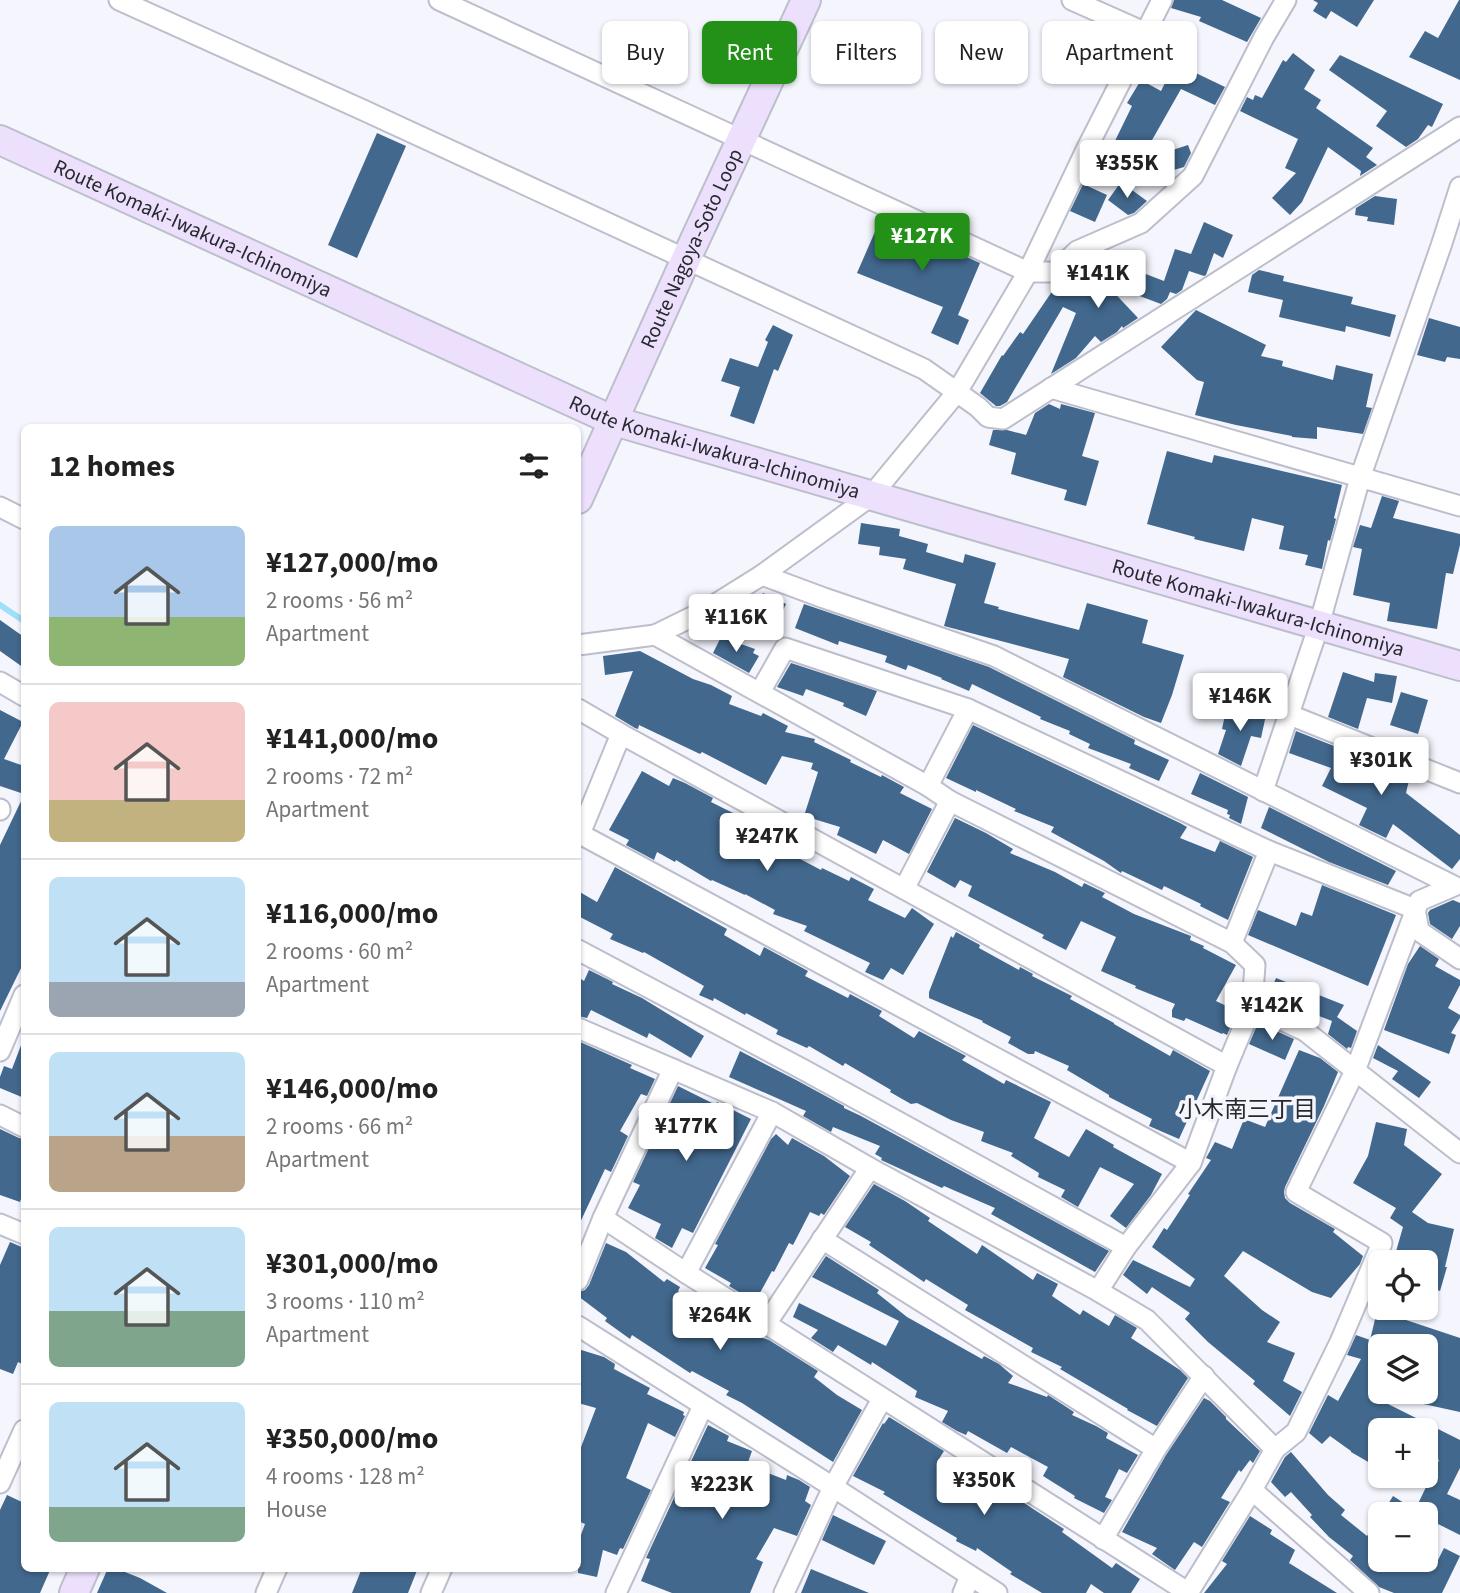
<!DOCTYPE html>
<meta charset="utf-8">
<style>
:root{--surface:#fff;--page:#f2f2f2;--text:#222;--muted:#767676;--line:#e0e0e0;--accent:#239017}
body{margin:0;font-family:"Source Sans 3","Noto Sans JP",sans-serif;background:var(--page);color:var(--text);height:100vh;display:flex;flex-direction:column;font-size:26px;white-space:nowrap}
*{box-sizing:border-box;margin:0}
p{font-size:23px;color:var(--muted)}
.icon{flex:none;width:38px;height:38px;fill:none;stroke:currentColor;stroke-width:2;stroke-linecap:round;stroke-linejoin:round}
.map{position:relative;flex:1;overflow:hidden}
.panel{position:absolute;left:21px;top:424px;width:560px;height:1148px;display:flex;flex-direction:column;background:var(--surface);border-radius:10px;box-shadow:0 2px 5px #0004}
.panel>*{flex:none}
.hud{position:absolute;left:602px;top:21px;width:665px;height:63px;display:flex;gap:14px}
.tools{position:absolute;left:1368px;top:1250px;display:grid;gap:14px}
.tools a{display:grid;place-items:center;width:70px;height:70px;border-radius:10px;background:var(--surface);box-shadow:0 2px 5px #0004;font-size:35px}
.price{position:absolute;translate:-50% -60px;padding:0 16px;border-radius:7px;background:#fff;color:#222;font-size:23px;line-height:46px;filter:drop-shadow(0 2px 4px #0008)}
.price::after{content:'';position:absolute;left:50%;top:42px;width:21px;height:16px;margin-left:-10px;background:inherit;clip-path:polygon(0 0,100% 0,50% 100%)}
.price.active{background:var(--accent);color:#fff}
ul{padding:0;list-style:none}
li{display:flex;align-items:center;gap:21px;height:175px;padding:0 28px}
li+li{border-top:2px solid var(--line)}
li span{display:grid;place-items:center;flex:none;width:196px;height:140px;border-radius:10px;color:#555}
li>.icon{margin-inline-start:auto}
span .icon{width:84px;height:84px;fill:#fffc;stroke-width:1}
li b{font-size:30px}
h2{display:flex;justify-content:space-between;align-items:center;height:84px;padding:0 28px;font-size:30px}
.tag{padding:0 24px;border-radius:10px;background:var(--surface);box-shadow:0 2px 5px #0004;font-size:24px;line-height:63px}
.tag.active{background:var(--accent);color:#fff}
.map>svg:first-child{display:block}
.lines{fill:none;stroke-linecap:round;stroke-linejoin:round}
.stream{stroke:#9ee0f8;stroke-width:6}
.building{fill:#42688d}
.minor-casing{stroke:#bcbfcb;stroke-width:23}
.secondary-casing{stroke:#bcbfcb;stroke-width:32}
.minor{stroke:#fff;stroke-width:19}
.secondary{stroke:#ece0fd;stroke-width:28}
.labels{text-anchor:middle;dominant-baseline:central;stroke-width:7;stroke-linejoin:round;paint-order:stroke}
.street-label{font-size:21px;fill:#28292e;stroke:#f4f5fd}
.neighbourhood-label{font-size:23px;fill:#28292e;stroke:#f4f5fd}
</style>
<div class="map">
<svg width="1460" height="1593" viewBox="0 0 1460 1593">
<rect width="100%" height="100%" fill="#f4f5fd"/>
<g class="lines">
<polyline class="stream" points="0,605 24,621"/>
</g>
<g class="building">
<polygon points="1174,0 1222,0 1261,18 1247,42 1199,21 1201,17 1171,8"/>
<polygon points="1313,0 1374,0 1357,27 1331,11 1326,19 1313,11 1318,3"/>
<polygon points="1459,0 1460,0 1460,80 1409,57 1425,31 1438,38"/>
<polygon points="1293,53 1315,70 1304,89 1321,100 1316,108 1373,148 1366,157 1377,165 1360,176 1361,171 1328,147 1302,202 1290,215 1272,198 1296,173 1285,168 1298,139 1240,111 1247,97 1253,100 1255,95 1262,98 1283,60 1286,62"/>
<polygon points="1340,55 1443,104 1432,127 1428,125 1418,139 1406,147 1376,126 1387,111 1329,70"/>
<polygon points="1175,63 1225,87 1215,105 1181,89 1143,156 1137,156 1113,145 1132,106 1127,103 1141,80 1161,91"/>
<polygon points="377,133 406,146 357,258 328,245"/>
<polygon points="1188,145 1191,153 1184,167 1153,176 1148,158"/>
<polygon points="1121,182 1147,201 1134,213 1128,215 1108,200"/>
<polygon points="1083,184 1107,195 1095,222 1070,211"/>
<polygon points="1375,196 1397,199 1394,225 1367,221 1368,217 1355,215 1356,208"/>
<polygon points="881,218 980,263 958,315 969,320 958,345 931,333 943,307 857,273"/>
<polygon points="1204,222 1233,235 1223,258 1214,253 1206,275 1204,276 1189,271 1182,290 1176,294 1170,292 1167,299 1161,304 1105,283 1138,318 1123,328 1122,326 1117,332 1101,342 1095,336 1076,358 1051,374 1076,313 1063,307 1007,402 1000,406 996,406 980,393 1002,355 1003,356 1020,332 1023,334 1051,293 1052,293 1061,282 1070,274 1096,294 1109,260 1164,281 1175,249 1191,254"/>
<polygon points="1259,270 1284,276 1283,281 1353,297 1351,304 1396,315 1390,337 1346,326 1345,332 1279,317 1283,300 1248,292 1252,275"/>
<polygon points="1196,310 1266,345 1261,356 1283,361 1282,366 1333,380 1336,365 1373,374 1366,407 1372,408 1363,434 1317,427 1317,439 1292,437 1292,436 1236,425 1195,415 1204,382 1197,380 1161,347"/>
<polygon points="1429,318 1460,327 1460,359 1447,357 1445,362 1417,355"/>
<polygon points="773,325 793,335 778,371 774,369 754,424 730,416 740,387 721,381 730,358 758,367 768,342 765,340"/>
<polygon points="1049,404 1060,409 1061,404 1095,413 1082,456 1099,461 1086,506 1064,500 1067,490 1011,474 1016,453 989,445 993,430 1007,430 1026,435 1035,413"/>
<polygon points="1167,451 1212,463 1214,455 1342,485 1334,518 1336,519 1330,541 1328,540 1322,569 1305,565 1308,555 1279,549 1284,526 1252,518 1244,551 1194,539 1195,537 1147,524"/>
<polygon points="1382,496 1399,501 1393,518 1460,534 1460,545 1453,574 1446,573 1437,629 1387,621 1390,603 1353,595 1362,549 1353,547 1360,525 1371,528"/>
<polygon points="861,523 900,529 899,536 928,544 926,552 963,563 965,554 996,563 984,603 999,607 998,609 1079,630 1087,603 1148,620 1142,643 1184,655 1172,695 1161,723 1144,717 1063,677 1069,659 944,626 956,584 903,569 906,559 879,555 880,547 858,544"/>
<polygon points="763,593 786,604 775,626 750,619"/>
<polygon points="804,604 989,667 1135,740 1134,744 1169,760 1159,781 1129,768 1131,764 1088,748 1090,744 1069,734 1070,731 1040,719 1041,717 972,684 969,691 941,679 942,678 908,665 906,670 885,662 887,656 839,641 838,645 795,628"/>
<polygon points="0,620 24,637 24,668 0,651"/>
<polygon points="721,637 755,649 753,653 759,656 749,673 713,653"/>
<polygon points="640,651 693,679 711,685 732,696 729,704 761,716 763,713 788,726 785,732 815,739 814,742 851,760 850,762 881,777 882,775 904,787 900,793 932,809 909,854 883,840 876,854 837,835 840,827 804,816 818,772 811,769 813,763 782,756 766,785 702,752 700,754 639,725 638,729 635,728 615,716 633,671 605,675 603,656"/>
<polygon points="791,663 877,691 866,716 843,706 844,703 806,689 803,696 777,687"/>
<polygon points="1343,672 1374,682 1375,673 1397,676 1392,703 1367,698 1358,729 1328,717"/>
<polygon points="1401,692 1428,700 1418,734 1390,725"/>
<polygon points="1227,706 1266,715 1261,738 1251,736 1241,766 1218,754 1226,730 1222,729"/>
<polygon points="0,710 23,722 4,759 24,766 24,794 0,786"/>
<polygon points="973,725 1180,823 1187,827 1180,838 1215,852 1220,841 1253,857 1228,920 1200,906 1201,904 1164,886 1162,890 1122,871 1121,873 1104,861 1051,832 1054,827 1014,811 1016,809 976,790 976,792 946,778"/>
<polygon points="1296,731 1410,776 1406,793 1460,835 1460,859 1452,869 1393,824 1386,838 1359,825 1367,808 1322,786 1331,768 1289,753"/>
<polygon points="642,771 669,786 673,778 685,783 713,798 711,802 733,813 732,816 764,835 767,829 790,841 785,851 821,870 822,868 849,881 851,877 874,889 868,900 905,918 912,908 934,924 903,975 891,968 883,980 865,972 870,963 804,931 807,926 773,914 775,910 745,894 745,895 712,880 711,881 676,860 675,862 657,852 654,860 626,845 629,840 609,830"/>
<polygon points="1200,773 1248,797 1241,824 1229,818 1230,815 1227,814 1228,810 1191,794"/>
<polygon points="24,795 24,962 0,1011 0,845"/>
<polygon points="1269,807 1396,871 1388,885 1329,862 1261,828"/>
<polygon points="955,818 986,833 1013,849 1010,853 1055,872 1082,887 1084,883 1105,893 1102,897 1134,914 1191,936 1190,940 1204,946 1203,948 1236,965 1216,1001 1237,1011 1227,1035 1223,1033 1222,1034 1186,1018 1184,1021 1172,1017 1172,1010 1175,1004 1135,988 1136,986 1101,971 1116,937 1081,921 1066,950 1042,938 1044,935 968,896 972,886 960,880 955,888 927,872"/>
<polygon points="615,867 727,929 724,935 760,956 764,947 808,971 805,976 848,998 850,994 882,1011 879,1016 914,1038 919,1031 966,1056 962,1060 1004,1084 1006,1080 1051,1102 1034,1138 1069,1157 1086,1129 1114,1145 1113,1147 1162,1174 1151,1195 1126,1228 1110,1216 1134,1184 1100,1167 1078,1207 1061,1197 1065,1190 1038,1177 1039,1173 1011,1156 1013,1153 981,1141 984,1132 951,1120 917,1103 911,1104 890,1092 891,1090 845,1063 843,1066 809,1046 807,1048 776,1034 778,1030 746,1013 745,1015 714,998 713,1001 699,995 704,986 644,952 643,953 610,939 613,934 578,916 578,891 597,902"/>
<polygon points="1322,885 1396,915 1368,986 1248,935 1258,910 1296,926 1301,912 1312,916"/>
<polygon points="1453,900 1460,903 1460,926 1452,939 1430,924 1428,913 1430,910"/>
<polygon points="956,932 980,945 979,948 1019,970 1020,967 1033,974 1032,976 1072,996 1070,999 1114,1023 1114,1024 1170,1056 1173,1050 1210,1071 1179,1139 1149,1126 1152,1119 1109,1097 1109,1095 1067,1070 1069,1066 1035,1051 1034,1054 1028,1054 1008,1043 1011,1037 982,1022 983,1021 929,998 929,992 951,936 953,938"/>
<polygon points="1420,946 1439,959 1435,966 1460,980 1460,985 1448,1008 1460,1015 1460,1018 1451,1033 1456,1035 1449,1054 1384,1030 1408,964"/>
<polygon points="589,970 613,982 612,984 642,998 704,1036 691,1058 649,1033 647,1038 591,1010 587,1018 578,1016 578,977 584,981"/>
<polygon points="1276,978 1344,1005 1337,1017 1357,1031 1351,1048 1348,1047 1347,1049 1328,1034 1332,1021 1306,1011 1303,1017 1267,1000"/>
<polygon points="1258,1023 1294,1039 1285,1060 1249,1044"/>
<polygon points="23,1040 24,1040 24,1098 0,1088 0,1077 4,1066 12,1069"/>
<polygon points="578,1041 632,1065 630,1068 655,1079 647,1096 641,1094 620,1131 628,1136 611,1172 605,1169 578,1227"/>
<polygon points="1378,1045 1431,1082 1419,1098 1392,1079 1398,1071 1373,1058"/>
<polygon points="1299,1050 1320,1058 1338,1072 1324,1106 1285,1187 1284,1192 1285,1198 1290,1203 1335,1229 1333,1232 1363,1256 1360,1264 1331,1298 1312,1292 1243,1251 1224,1276 1262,1310 1280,1322 1267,1342 1295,1353 1283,1381 1302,1392 1290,1416 1253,1384 1255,1381 1208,1342 1185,1319 1190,1313 1152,1287 1147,1294 1123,1275 1133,1260 1190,1287 1195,1279 1152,1247 1164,1228 1167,1230 1190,1195 1188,1194 1211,1160 1206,1158 1215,1142 1232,1149 1244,1119 1265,1127"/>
<polygon points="740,1051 798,1081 844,1106 844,1108 861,1116 1109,1251 1095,1272 991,1214 995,1208 944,1186 942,1188 881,1160 882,1158 875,1154 880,1146 833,1127 831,1132 803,1116 806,1111 729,1077"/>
<polygon points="678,1086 716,1105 717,1102 751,1119 693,1233 682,1228 672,1248 655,1238 661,1224 628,1208 640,1185 633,1182"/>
<polygon points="1376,1122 1407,1129 1404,1145 1442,1174 1412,1212 1428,1223 1454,1229 1445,1267 1447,1267 1440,1291 1426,1286 1426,1262 1393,1262 1403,1227 1390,1218 1396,1208 1353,1183 1368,1156"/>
<polygon points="0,1129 19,1138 24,1139 24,1190 20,1202 0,1195"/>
<polygon points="776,1134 788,1145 792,1138 824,1156 850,1176 824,1215 821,1213 819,1216 810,1212 793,1245 789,1243 774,1272 772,1271 755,1302 729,1286 731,1283 705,1268 718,1245 715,1244 771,1139"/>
<polygon points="874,1184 905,1201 930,1218 928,1221 977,1254 982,1245 1033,1280 1037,1273 1058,1284 1052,1296 1080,1315 1083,1310 1109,1326 1115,1315 1137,1328 1131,1338 1180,1370 1188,1378 1157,1426 1127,1410 1128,1409 1060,1369 1062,1367 1031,1352 1033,1348 965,1310 968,1305 926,1279 924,1282 869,1245 871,1242 845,1227"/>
<polygon points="10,1242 24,1248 24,1365 18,1362 13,1374 0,1369 0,1265"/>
<polygon points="606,1243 626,1252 664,1282 667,1279 680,1287 678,1291 710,1318 717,1307 761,1335 760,1337 769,1340 818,1371 814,1377 837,1395 862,1410 833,1462 742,1403 726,1395 729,1391 692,1371 690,1373 632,1335 630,1339 605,1321 607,1318 578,1296 578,1292 585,1290 589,1285"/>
<polygon points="826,1256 879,1290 877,1293 907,1317 982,1359 984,1356 999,1364 1013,1376 1008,1383 1047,1397 1048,1395 1074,1412 1072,1415 1096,1426 1108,1433 1106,1438 1138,1455 1127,1473 1119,1469 1105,1497 1112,1500 1104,1513 1074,1498 1075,1496 1043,1476 1048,1467 1011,1447 1007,1453 968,1431 966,1435 957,1431 942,1422 948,1411 915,1397 917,1391 872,1362 871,1365 838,1345 833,1352 811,1338 818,1330 793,1317 799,1303 886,1346 899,1321 812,1277"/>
<polygon points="1378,1307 1410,1307 1406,1320 1460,1338 1460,1412 1396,1398 1397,1391 1426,1391 1426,1346 1381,1346 1381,1394 1377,1393 1376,1398 1460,1440 1460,1468 1447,1494 1460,1500 1460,1535 1426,1518 1426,1514 1382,1514 1393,1496 1415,1510 1439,1460 1426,1453 1426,1430 1381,1430 1381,1443 1370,1463 1351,1452 1351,1451 1330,1436 1322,1444 1309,1433 1328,1395 1338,1401 1361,1359 1347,1355 1356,1335 1370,1340"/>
<polygon points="578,1349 604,1357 615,1364 614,1369 650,1388 647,1394 684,1412 683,1415 685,1416 675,1437 648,1423 626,1478 651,1490 623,1549 620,1548 617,1555 603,1550 597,1577 578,1573 578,1543 585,1524 578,1521 578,1455 596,1408 578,1403"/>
<polygon points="1204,1398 1210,1401 1226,1417 1226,1419 1260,1451 1253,1463 1250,1460 1241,1472 1239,1470 1221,1498 1230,1502 1202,1547 1194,1542 1175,1570 1152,1554 1157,1548 1122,1532 1166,1455"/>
<polygon points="889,1417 944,1451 939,1459 978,1487 982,1482 1011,1503 1015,1497 1064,1529 1062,1532 1112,1568 1116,1563 1140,1579 1131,1593 1104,1593 1091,1584 1086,1593 1042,1593 1010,1574 1012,1572 977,1548 976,1551 956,1541 957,1538 883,1494 885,1492 853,1476 883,1423 884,1424"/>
<polygon points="708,1425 729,1436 727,1441 752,1451 747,1465 786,1480 787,1475 799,1480 810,1487 805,1501 811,1505 797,1536 774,1528 756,1559 763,1562 750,1593 672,1593 641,1581 650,1559 646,1558"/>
<polygon points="1291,1452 1328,1495 1345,1510 1341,1515 1367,1536 1381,1515 1381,1559 1425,1559 1436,1564 1444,1548 1460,1556 1442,1593 1394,1593 1379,1587 1350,1560 1353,1556 1329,1537 1310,1517 1312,1515 1291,1492 1285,1497 1271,1482 1285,1457"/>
<polygon points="7,1495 24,1503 24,1568 51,1568 40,1593 0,1593 0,1510"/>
<polygon points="833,1515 886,1541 874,1565 822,1540"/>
<polygon points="1250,1516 1272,1530 1270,1534 1295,1550 1289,1563 1337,1593 1204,1593 1227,1564 1222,1561"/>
<polygon points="108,1568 115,1568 140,1578 167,1593 97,1593"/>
<polygon points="362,1568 418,1568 408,1593 352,1593"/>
<polygon points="811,1569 869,1593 801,1593"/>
</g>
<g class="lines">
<g class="minor-casing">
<g id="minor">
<polyline points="119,0 363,110 924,369 978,407 988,417 1003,419 1460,127"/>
<polyline points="439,0 1028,272 1055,272 1077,251 1141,223 1193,176 1264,37 1286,0"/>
<polyline points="1072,0 1146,33"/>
<polyline points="1051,388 1460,506"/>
<polyline points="0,507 24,519"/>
<polyline points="762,575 824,598 994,656 1454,886 1419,901 1355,1071 1296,1192 1382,1243 1340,1342 1296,1432 1275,1449 1252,1490 1369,1593"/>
<polyline points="655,635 928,786 950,801 1232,943 1255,965 1252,1006 1227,1066 1191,1163 1126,1247 1098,1291 1147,1320 1275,1449"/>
<polyline points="578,645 655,635 706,610 762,575 871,496 957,392 1028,272 1086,150 1162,0"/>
<polyline points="0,682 24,696"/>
<polyline points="760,692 785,648 968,709 1269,851 1415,909 1419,931 1460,959"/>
<polyline points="578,709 621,734 1227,1066"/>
<polyline points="1290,715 1460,783"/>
<polyline points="621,734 580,834 1191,1163"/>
<polyline points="928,786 968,709"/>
<polyline points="1263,791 1319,625 1360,478 1441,246 1460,187"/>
<polyline points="0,809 0,810"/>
<polyline points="904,889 950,801"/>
<polyline points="1232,943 1269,851"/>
<polyline points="578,950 804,1070 1126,1247"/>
<polyline points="1252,1006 1305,1031 1460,1153"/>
<polyline points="578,1028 772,1112 870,1168 1098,1291"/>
<polyline points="0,1051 24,995"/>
<polyline points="0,1115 24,1127"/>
<polyline points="603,1218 686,1273 1189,1593"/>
<polyline points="0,1224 24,1234"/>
<polyline points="822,1239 1156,1449"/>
<polyline points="686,1273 772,1112"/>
<polyline points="578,1280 603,1218 673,1069"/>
<polyline points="766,1324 870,1168"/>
<polyline points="578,1326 833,1487 997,1593"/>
<polyline points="0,1483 24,1430"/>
<polyline points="1103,1539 1156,1449 1204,1376"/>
<polyline points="266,1593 277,1568"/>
<polyline points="431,1593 442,1568"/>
<polyline points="616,1593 703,1406"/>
<polyline points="784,1593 833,1487 882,1399"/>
<polyline points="963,1593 970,1576"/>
<polyline points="1188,1593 1252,1490"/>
</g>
</g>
<g class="secondary-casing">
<g id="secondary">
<path id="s1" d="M0 140 614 421 1460 666"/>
<path id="s2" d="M578 499 686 259 806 0"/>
<polyline points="74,1593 85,1568"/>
</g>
</g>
<use href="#minor" class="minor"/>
<use href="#secondary" class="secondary"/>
</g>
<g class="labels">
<g class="street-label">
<text stroke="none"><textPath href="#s1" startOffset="212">Route Komaki-Iwakura-Ichinomiya</textPath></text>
<text stroke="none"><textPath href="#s2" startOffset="275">Route Nagoya-Soto Loop</textPath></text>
<text stroke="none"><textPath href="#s1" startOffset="779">Route Komaki-Iwakura-Ichinomiya</textPath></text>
<text stroke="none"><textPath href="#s1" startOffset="1346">Route Komaki-Iwakura-Ichinomiya</textPath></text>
</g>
<g class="neighbourhood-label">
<text x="1247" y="1109">小木南三丁目</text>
</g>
</g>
</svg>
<div class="tools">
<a><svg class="icon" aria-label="locate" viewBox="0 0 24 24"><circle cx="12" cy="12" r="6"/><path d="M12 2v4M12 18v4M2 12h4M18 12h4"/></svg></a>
<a><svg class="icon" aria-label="layers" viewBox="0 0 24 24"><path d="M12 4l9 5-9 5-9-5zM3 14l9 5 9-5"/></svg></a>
<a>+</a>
<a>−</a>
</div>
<b class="price" style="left:1127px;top:200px">¥355K</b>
<b class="price active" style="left:922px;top:273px">¥127K</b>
<b class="price" style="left:1098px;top:310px">¥141K</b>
<b class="price" style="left:736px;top:654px">¥116K</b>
<b class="price" style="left:1240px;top:733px">¥146K</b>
<b class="price" style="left:1381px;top:797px">¥301K</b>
<b class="price" style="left:767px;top:873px">¥247K</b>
<b class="price" style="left:1272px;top:1042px">¥142K</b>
<b class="price" style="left:686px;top:1163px">¥177K</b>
<b class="price" style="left:720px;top:1352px">¥264K</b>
<b class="price" style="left:984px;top:1517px">¥350K</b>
<b class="price" style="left:722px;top:1521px">¥223K</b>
<div class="hud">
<a class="tag">Buy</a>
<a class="tag active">Rent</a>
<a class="tag">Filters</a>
<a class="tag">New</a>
<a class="tag">Apartment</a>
</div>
<section class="panel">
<h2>12 homes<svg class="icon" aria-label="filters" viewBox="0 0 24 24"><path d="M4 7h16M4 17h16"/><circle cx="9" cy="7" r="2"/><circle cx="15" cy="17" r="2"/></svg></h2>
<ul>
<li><span style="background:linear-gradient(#a9c7e8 65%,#8fb573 0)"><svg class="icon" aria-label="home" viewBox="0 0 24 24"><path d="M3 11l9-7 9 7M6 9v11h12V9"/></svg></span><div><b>¥127,000/mo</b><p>2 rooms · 56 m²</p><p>Apartment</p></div></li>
<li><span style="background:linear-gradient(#f6c9c9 70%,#c2b280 0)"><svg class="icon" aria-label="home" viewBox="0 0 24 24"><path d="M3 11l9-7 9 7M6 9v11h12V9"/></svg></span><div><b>¥141,000/mo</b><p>2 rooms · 72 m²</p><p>Apartment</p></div></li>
<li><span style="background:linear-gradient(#bfe0f5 75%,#9aa5b1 0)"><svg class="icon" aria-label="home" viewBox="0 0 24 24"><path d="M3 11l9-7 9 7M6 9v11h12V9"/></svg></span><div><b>¥116,000/mo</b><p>2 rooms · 60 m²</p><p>Apartment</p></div></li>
<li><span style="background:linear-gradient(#bfe0f5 60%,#b9a48a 0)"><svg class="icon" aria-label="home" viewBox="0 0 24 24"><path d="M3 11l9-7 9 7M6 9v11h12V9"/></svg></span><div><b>¥146,000/mo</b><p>2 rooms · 66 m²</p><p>Apartment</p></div></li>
<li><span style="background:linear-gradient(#bfe0f5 60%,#7fa58c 0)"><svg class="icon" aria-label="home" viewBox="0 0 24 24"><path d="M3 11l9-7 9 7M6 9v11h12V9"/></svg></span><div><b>¥301,000/mo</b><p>3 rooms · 110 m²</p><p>Apartment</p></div></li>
<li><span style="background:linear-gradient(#bfe0f5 75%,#7fa58c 0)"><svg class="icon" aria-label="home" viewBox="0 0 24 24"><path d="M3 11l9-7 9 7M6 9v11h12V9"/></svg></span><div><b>¥350,000/mo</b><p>4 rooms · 128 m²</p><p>House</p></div></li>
</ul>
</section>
</div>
